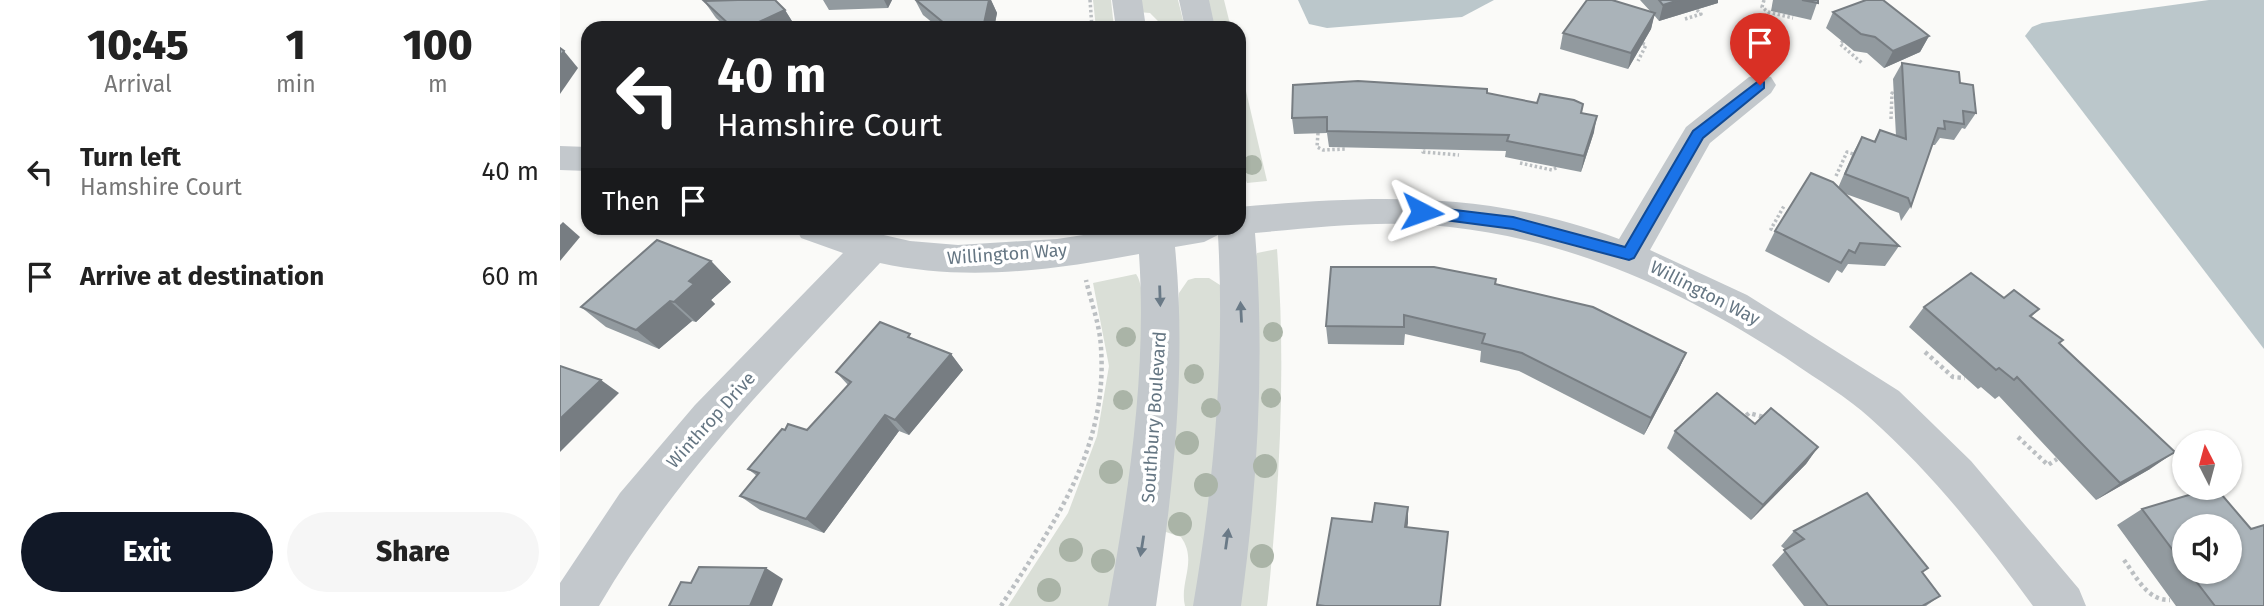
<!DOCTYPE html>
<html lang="en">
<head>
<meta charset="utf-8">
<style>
  :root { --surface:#fff; --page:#f6f6f6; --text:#222; --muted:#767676; --accent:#111827 }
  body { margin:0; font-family:"Fira Sans",sans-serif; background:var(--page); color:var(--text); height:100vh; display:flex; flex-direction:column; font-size:26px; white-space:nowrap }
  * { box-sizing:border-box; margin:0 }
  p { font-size:23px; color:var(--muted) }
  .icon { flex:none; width:38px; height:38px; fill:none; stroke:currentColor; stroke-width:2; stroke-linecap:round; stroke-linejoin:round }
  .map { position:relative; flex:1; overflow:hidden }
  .sheet { display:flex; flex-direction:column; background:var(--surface); width:560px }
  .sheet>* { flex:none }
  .guide { position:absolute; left:21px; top:21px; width:665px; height:214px; border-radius:21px; box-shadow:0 2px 5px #0004; background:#202124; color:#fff; overflow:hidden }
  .needle { width:46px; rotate:354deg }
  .tools { position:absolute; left:1612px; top:430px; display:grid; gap:14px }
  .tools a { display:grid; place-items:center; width:70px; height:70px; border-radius:50%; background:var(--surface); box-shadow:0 2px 5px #0004; font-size:35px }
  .pin { position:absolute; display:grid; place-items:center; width:60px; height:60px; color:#fff; margin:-72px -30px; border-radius:50% 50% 50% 0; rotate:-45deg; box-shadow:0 0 7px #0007 }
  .pin .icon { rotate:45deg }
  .me { position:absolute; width:77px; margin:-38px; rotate:94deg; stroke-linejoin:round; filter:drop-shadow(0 0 5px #0008) }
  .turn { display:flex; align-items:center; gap:24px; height:147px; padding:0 21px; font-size:32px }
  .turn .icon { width:91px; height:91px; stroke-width:2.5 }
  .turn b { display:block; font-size:49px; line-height:60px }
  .then { display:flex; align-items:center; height:66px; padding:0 21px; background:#0003; gap:14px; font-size:26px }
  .eta { display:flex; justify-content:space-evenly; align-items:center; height:119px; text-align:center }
  .eta b { font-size:42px; font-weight:800; line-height:49px }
  .button { display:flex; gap:14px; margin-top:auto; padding:14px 21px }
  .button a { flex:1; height:80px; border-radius:42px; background:var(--accent); color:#fff; font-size:28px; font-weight:800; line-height:80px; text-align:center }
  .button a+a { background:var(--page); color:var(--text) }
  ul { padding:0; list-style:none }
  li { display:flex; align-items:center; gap:21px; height:105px; padding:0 21px }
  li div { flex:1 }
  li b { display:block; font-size:26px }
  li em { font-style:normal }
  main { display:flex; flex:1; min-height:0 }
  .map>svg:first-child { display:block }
  .green { fill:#dadfd7 }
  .water { fill:#bbc7cb }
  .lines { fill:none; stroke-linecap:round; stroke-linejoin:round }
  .path-far1 { stroke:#bbbfc2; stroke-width:3.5; stroke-dasharray:2.5 2.5; stroke-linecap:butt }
  .path { stroke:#bbbfc2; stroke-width:4.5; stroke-dasharray:3.5 3.5; stroke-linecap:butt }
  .minor { fill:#c3c8cc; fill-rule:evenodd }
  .tree { fill:#aab4a7 }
  .wall { fill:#929a9f; fill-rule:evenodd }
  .shaded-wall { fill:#777d82 }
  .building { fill:#aab3b9; stroke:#777d82; stroke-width:2 }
  .oneway { fill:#6a7a87 }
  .route { fill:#1a73e8; stroke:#114b97; stroke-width:2 }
  .labels { text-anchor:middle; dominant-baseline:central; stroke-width:7; stroke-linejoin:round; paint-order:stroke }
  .street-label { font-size:18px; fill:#657683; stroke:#fff }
</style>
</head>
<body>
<main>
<section class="sheet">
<div class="eta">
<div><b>10:45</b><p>Arrival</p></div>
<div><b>1</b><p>min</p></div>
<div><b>100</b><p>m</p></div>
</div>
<ul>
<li><svg class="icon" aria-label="left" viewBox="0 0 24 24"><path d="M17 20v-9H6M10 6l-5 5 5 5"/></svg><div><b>Turn left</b><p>Hamshire Court</p></div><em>40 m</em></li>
<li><svg class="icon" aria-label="arrive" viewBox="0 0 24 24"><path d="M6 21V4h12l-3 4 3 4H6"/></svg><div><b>Arrive at destination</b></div><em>60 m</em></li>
</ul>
<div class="button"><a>Exit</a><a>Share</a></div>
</section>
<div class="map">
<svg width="1704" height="606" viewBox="0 0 1704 606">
  <rect width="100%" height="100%" fill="#fafaf8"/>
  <g class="green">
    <polygon points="533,0 551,0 554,28 536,28"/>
    <polygon points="576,0 618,0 625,28 605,28 590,13 578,12"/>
    <polygon points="645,0 664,0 671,28 651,28"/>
    <polygon points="679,61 707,181 687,183 681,168"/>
    <path d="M 717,249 C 726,366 720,481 708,598 L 707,606 L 676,606 L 694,263 L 697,253 Z"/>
    <path d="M 576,274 C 600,305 559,554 553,606 L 448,606 L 508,513 L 537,436 L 549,366 L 533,283 Z"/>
    <path d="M 635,278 L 649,278 L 660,285 L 664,360 L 638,606 L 625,606 C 619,582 638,561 621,537 L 603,531 L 619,293 L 628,280 Z"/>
  </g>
  <g class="water">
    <polygon points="738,0 934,0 902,17 767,28 749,24"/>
    <polygon points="1649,0 1704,0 1704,349 1465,36 1472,27 1482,23"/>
  </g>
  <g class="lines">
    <g class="path-far1">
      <polyline points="530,0 532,28"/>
      <polyline points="1204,0 1202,7 1208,12 1233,18"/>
      <polyline points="1125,19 1141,14 1135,8"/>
      <polyline points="1078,41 1086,45 1078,61"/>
      <polyline points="1283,41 1280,44 1302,63"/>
      <polyline points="1331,119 1332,93 1337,95"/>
      <polyline points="758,133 757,147 763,150 787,149"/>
      <polyline points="864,147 863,152 899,155"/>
      <polyline points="960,163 992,170 998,167"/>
      <polyline points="1276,176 1287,152 1293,154"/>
      <polyline points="1217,232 1211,229 1224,206"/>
    </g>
    <g class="path">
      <polyline points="1365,352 1393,377 1405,378"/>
      <polyline points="1181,420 1189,413 1207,418"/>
      <polyline points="1458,437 1488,465 1497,459"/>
      <path d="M 1564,560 C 1576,576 1587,601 1610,600"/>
      <path d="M 441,606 C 493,524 548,450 541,348 C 540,325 531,302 526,280"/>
    </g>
    <g class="minor">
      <polygon points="552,0 582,0 586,28 556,28"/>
      <polygon points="619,0 649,0 655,28 625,28"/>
      <path d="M 1200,74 L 1211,77 L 1216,85 L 1211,93 L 1150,143 L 1090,250 L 1187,295 L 1339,391 L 1411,461 L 1519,589 L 1526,606 L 1473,606 C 1424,539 1372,473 1310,418 C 1287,397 1258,380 1232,362 C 1128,293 1016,241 890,227 C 825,219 759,227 695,233 C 705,359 698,481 681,606 L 633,606 C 654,483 665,360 658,235 L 644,242 L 615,247 C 627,368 613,487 596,606 L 548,606 C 569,490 587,372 579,254 C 493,270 407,282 320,263 C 219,371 114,477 39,606 L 0,606 L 0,583 L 60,493 L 135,405 L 283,253 L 241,238 L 236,228 L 293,228 L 350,241 L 398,245 L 497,239 L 569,228 L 679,228 L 679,207 C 816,195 927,190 1059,239 L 1126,127 L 1189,77 Z"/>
      <polygon points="0,146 28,147 28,171 0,170"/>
    </g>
  </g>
  <g class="tree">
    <circle cx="692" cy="165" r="10"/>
    <circle cx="713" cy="332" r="10"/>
    <circle cx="566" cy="337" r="10"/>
    <circle cx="634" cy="374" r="10"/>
    <circle cx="711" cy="398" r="10"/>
    <circle cx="563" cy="400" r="10"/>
    <circle cx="651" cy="408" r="10"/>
    <circle cx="627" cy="443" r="12"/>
    <circle cx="705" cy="466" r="12"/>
    <circle cx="551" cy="472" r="12"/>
    <circle cx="646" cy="485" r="12"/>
    <circle cx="620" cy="524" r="12"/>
    <circle cx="511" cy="550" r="12"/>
    <circle cx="702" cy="556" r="12"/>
    <circle cx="543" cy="561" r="12"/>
    <circle cx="489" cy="590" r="12"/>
  </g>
  <g class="wall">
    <polygon points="263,0 332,0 328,8 269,10"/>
    <polygon points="355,0 431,0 437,13 434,28 379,28 363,15"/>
    <polygon points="1080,0 1158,0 1158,3 1099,21 1094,15 1091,29 1068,69 1000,49 1003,33 1091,12"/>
    <polygon points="1213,0 1258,0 1251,20 1211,11"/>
    <polygon points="144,1 225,10 235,26 231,28 167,28 156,18"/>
    <polygon points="1273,12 1369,36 1360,52 1324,68 1307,53 1294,51 1266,28"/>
    <polygon points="1342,63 1400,83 1416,113 1405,129 1402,128 1394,140 1380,138 1375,145 1372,145 1351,206 1341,221 1339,213 1283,193 1339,246 1325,266 1288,264 1282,273 1277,270 1269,283 1205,251 1215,231 1278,188 1293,153 1302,137 1314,141 1320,130 1336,136 1333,79"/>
    <polygon points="927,93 1021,113 1034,132 1021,172 945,157 946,151 769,147 767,133 734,134 732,118"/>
    <polygon points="151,261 171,282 151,300 155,304 136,322 132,321 99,349 46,327 21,307"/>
    <polygon points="936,279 936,284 1126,353 1118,371 1084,435 959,371 920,362 921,351 845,334 844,345 768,344 766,326"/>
    <polygon points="1444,298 1479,309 1471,317 1499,344 1590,469 1536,500 1439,396 1435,399 1421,387 1418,389 1349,327 1364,307"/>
    <polygon points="355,340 391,354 403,370 349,435 339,431 264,533 200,510 180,496 197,476 188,469 225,430 247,430 288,385 276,372"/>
    <polygon points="1195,424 1258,447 1246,464 1191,520 1107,448 1115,431"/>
    <path d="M 1652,488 L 1656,488 L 1691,529 L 1704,525 L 1704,606 L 1616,606 L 1557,525 L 1582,509 ZM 1624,527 L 1670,527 L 1670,572 L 1624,572 Z"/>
    <polygon points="1234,531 1368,568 1362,573 1380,596 1366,606 1244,606 1212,565 1226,550 1221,546"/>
  </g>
  <g class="shaded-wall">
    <polygon points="324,0 332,0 328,8"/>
    <polygon points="429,0 431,0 437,13 434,28 423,28"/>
    <polygon points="1119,0 1158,0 1158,3 1099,21 1103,5"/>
    <polygon points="225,10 235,26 231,28 186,28"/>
    <polygon points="1095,13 1091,29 1068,69 1071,53"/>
    <polygon points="1369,36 1360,52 1324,68 1333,51"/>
    <polygon points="4,51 18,68 0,94 0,56"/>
    <polygon points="1037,116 1034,132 1021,172 1024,156"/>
    <polygon points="3,222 20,237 0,261 0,225"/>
    <polygon points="151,261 171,282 151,300 155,304 136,322 114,302 129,281"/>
    <polygon points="110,301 132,321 99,349 76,330"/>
    <polygon points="1126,353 1118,371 1084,435 1091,418"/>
    <polygon points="391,354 403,370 349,435 335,420"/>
    <polygon points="41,380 59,393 0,452 0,419"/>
    <polygon points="325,415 339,431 264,533 246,519"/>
    <polygon points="1258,447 1246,464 1191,520 1203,505"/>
    <polygon points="1615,452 1590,469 1536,500 1560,483"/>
    <polygon points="848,507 848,523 845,543 845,527"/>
    <polygon points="206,568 223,579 212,606 190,606"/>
  </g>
  <g class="building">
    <polygon points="178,0 215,0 225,10 186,28 173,28 144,1"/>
    <polygon points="356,0 429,0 423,28 390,28"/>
    <polygon points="1027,0 1052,0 1095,13 1071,53 1003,33"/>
    <polygon points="1099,0 1119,0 1103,5"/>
    <polygon points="1242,0 1258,0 1258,3"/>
    <polygon points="1306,0 1323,0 1369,36 1333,51 1315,37 1301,34 1273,12"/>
    <polygon points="0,48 4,51 0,56"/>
    <polygon points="1342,63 1399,72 1400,83 1413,85 1416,113 1403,111 1404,124 1384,121 1385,129 1378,128 1351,206 1348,198 1285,174 1302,137 1315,142 1320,130 1346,139"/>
    <polygon points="798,81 927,89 927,93 977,103 980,94 1014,100 1023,104 1021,113 1037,116 1024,156 947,141 949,135 767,131 767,117 732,118 733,85"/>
    <polygon points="1251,173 1273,182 1339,246 1300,243 1295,253 1289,250 1281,263 1215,231"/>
    <polygon points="97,240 151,261 129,281 134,284 114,302 110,301 76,330 21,307"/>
    <polygon points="771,267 874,267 936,279 935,284 1033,307 1126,353 1091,418 962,353 922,343 925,334 844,315 844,327 766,326"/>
    <polygon points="1411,273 1444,298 1454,290 1479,309 1470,316 1503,340 1499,343 1615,452 1560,483 1457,377 1454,380 1439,368 1436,370 1364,307"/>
    <polygon points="320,322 350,334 348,337 391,354 335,420 325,415 246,519 180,496 199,473 188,469 222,429 225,430 228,424 247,430 291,382 276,372"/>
    <polygon points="0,366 41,380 0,419"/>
    <polygon points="1157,393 1195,424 1211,408 1258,447 1203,505 1115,431"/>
    <polygon points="1652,488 1656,488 1691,529 1704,525 1704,606 1655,606 1629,572 1670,572 1670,527 1624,527 1624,565 1582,509"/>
    <polygon points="1307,493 1368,568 1362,572 1380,596 1362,606 1268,606 1224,550 1244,539 1234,531"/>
    <polygon points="815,503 848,507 845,527 888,532 880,606 765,606 757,605 772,518 812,522"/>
    <polygon points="139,567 206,568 190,606 109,606 121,582 131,583"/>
  </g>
  <defs><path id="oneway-solid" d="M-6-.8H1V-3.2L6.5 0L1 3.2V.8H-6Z" transform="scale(1.75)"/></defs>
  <g class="oneway">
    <use href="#oneway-solid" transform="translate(600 296) rotate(88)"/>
    <use href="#oneway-solid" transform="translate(681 312) rotate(-93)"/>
    <use href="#oneway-solid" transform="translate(667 539) rotate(-82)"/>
    <use href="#oneway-solid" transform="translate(582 546) rotate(99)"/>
  </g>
  <polygon class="route" points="1200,80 1204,82 1204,88 1143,138 1074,258 1069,260 953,229 862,217 855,212 862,206 953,217 1065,247 1133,131"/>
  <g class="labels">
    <g class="street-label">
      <text transform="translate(447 254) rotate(-4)">Willington Way</text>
      <text transform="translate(1145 293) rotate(27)">Willington Way</text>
      <text transform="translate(594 417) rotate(-86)">Southbury Boulevard</text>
      <text transform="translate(151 420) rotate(-48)">Winthrop Drive</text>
    </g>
  </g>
</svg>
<div class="tools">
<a><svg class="needle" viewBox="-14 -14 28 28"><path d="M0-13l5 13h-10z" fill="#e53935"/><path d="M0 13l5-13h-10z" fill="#767676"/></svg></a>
<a><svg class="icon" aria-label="sound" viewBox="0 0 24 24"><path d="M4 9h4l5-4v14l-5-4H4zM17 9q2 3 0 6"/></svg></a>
</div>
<div class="pin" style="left:1200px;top:85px;background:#d93025"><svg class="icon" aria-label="arrive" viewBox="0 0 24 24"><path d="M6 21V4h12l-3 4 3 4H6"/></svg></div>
<svg class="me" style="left:862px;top:212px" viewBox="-20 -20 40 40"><path d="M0-17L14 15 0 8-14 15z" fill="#1a73e8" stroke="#fff" stroke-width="4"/></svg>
<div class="guide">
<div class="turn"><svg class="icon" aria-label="left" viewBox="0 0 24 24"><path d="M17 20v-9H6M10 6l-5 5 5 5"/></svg><div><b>40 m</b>Hamshire Court</div></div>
<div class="then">Then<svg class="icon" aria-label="arrive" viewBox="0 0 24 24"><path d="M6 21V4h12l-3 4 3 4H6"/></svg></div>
</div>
</div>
</main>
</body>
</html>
